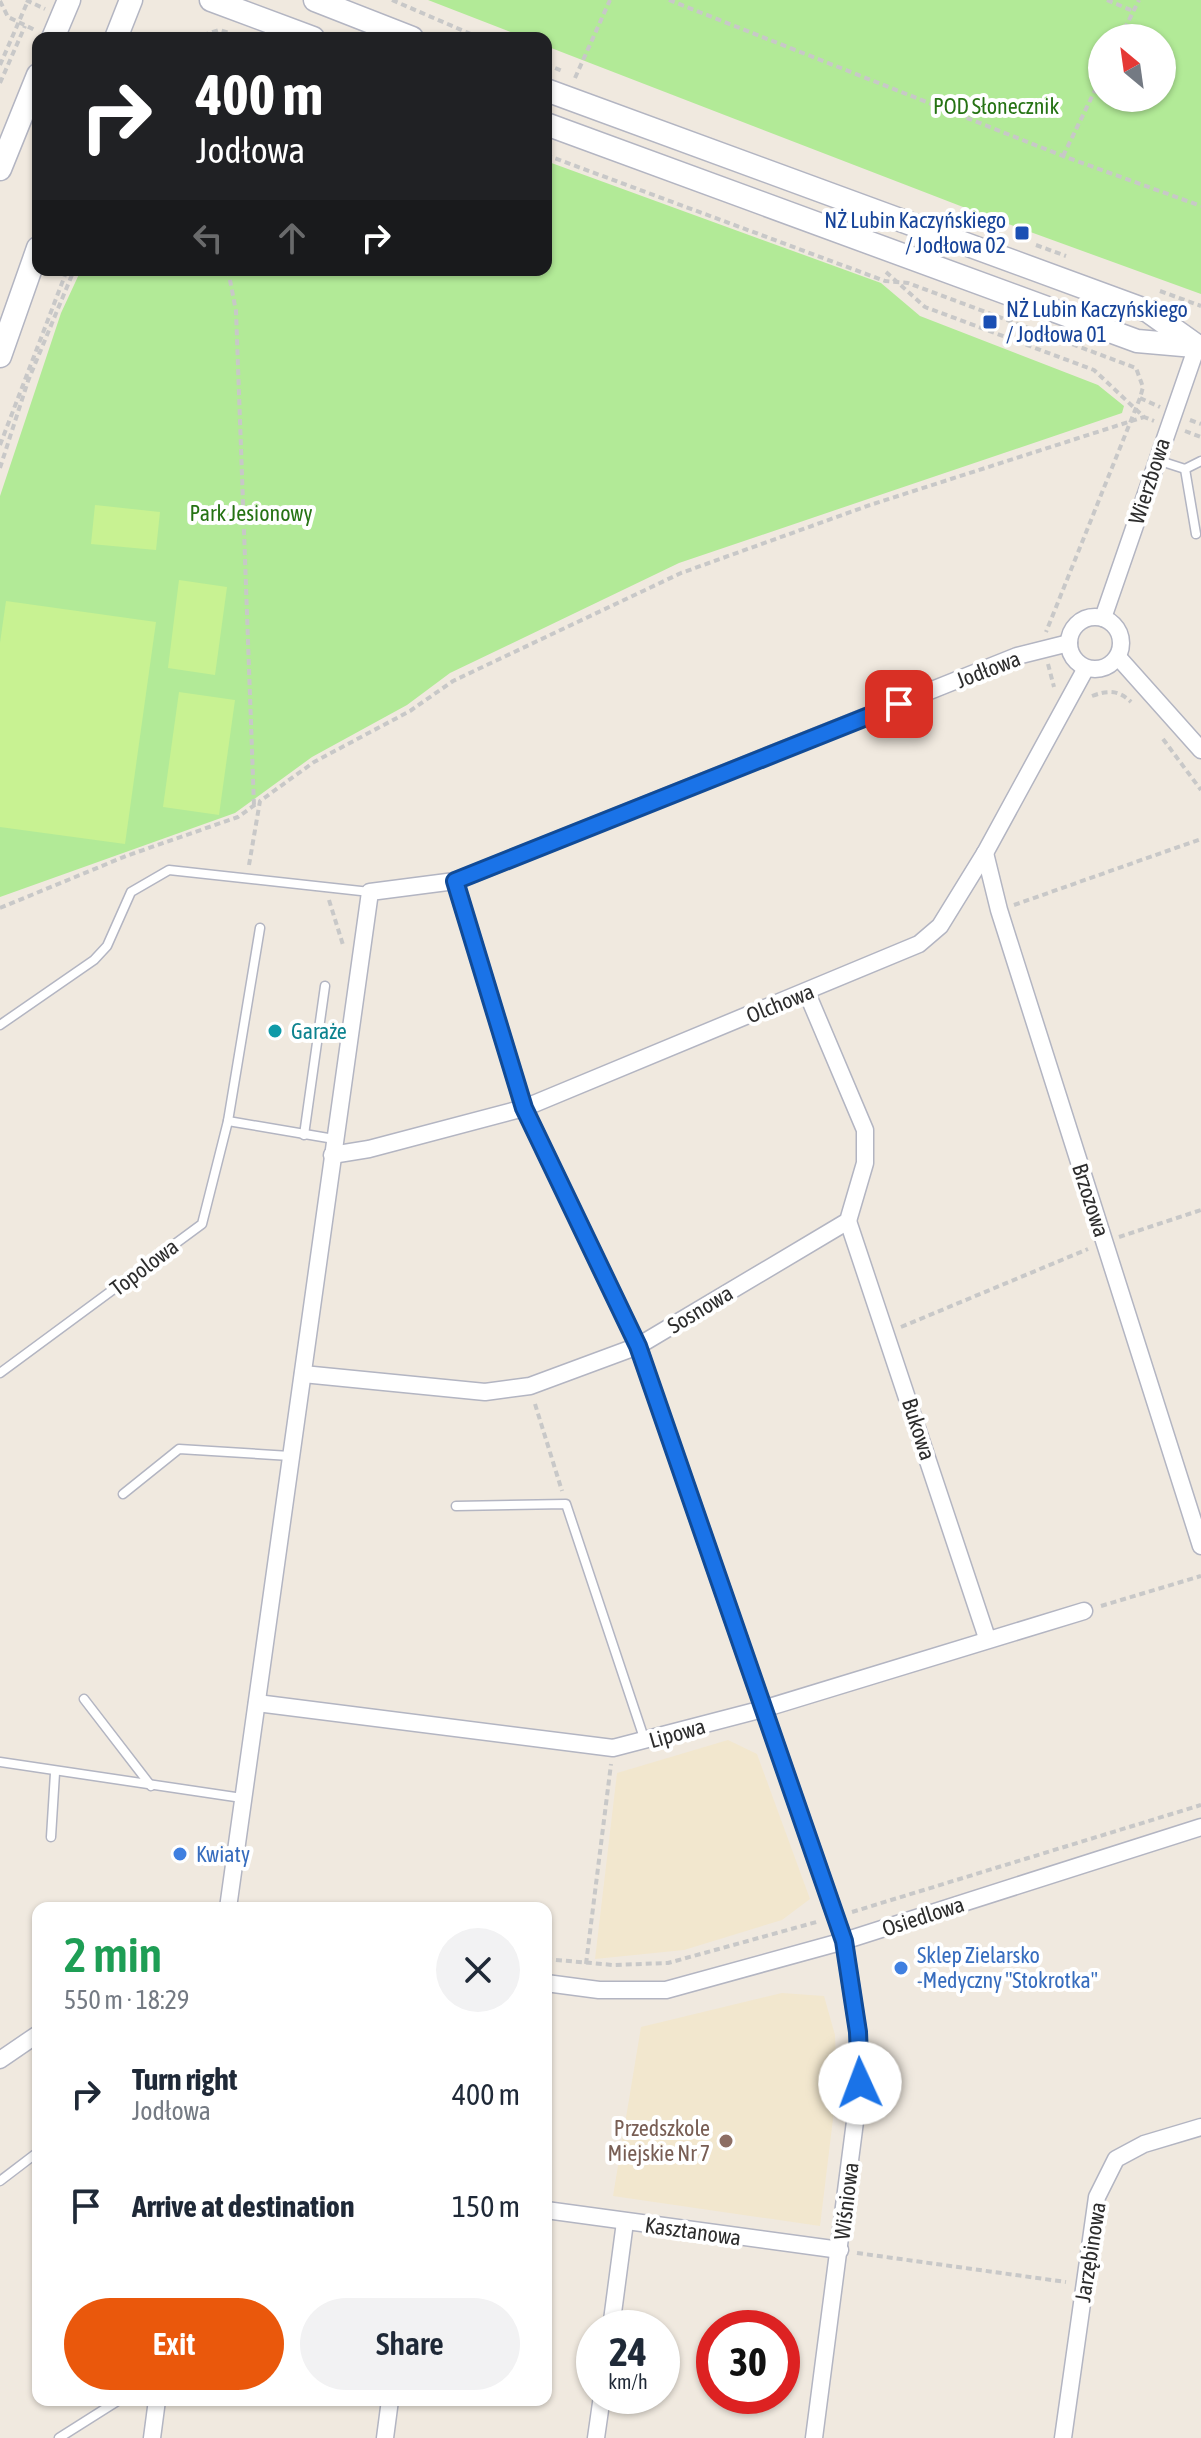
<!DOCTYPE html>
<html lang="en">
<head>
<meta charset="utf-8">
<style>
  :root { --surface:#fff; --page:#f2f2f3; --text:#1f2937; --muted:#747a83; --accent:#ea580c }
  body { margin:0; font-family:"Asap Condensed",sans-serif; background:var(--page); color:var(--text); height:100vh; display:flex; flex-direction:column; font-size:30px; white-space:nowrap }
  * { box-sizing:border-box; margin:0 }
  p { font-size:26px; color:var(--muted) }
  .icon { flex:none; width:44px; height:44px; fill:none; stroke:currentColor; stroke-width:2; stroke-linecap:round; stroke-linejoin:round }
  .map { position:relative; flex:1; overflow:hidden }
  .drawer { position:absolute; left:32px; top:1902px; width:520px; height:504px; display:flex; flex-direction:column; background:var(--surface); border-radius:16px; box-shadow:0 2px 6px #0004 }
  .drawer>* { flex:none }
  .top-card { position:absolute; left:32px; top:32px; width:520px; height:244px; border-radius:16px; box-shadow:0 2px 6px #0004; background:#202124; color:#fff; overflow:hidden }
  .needle { width:52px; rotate:331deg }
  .buttons { position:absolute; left:1088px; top:24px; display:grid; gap:16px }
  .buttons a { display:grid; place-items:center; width:88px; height:88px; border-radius:50%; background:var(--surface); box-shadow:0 2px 6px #0004; font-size:40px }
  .speed { position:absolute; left:576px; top:2310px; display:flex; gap:16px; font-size:40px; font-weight:700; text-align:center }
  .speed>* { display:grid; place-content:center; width:104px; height:104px; border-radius:50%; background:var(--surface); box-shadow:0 2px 6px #0004; line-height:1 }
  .speed small { font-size:20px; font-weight:400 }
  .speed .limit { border:12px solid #d22; background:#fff; color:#111 }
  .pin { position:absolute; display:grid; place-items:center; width:68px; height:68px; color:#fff; margin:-34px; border-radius:16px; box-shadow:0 4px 12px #0006 }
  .me { position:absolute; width:88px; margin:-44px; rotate:358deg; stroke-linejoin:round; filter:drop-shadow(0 0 6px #0008) }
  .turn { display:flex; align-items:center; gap:28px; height:168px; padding:0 32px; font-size:36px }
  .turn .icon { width:104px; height:104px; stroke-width:2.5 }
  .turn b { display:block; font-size:56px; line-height:68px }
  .lanes { display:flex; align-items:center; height:76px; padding:0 32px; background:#0003; justify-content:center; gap:40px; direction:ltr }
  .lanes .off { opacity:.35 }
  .round { display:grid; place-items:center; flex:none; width:84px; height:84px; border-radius:42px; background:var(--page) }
  .head { display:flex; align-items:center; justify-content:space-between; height:136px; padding:0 32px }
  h1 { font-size:48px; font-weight:600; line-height:60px; color:#1e9e55 }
  .primary-button { display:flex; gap:16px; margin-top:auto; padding:16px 32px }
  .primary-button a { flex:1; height:92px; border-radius:48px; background:var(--accent); color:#fff; font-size:32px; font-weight:600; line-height:92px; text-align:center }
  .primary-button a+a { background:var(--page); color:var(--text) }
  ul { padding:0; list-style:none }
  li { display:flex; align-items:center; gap:24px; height:112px; padding:0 32px }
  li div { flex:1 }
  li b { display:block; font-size:30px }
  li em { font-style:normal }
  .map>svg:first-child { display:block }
  .education { fill:#f2e7ce }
  .green { fill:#b2ea97; fill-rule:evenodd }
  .pitch { fill:#c8f292 }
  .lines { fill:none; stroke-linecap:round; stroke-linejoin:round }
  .lane-casing { stroke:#b3b5c2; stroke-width:11 }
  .street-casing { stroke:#b3b5c2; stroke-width:19 }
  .secondary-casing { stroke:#b3b5c2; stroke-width:25 }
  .path { stroke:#c8c8c8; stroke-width:4; stroke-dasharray:6 4; stroke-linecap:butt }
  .lane { stroke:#fff; stroke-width:8 }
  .street { stroke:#fff; stroke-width:16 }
  .secondary { stroke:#fff; stroke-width:22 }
  .route-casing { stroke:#114b97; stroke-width:20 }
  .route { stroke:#1a73e8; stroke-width:14 }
  .transit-dot { fill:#1a4fb4; stroke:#fff; stroke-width:3 }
  .culture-dot { fill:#0f9aa8; stroke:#fff; stroke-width:3 }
  .shop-dot { fill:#3f7fe0; stroke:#fff; stroke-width:3 }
  .education-dot { fill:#8d6e63; stroke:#fff; stroke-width:3 }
  .labels { text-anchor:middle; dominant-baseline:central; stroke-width:8; stroke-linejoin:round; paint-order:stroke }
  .park-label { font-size:22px; fill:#267314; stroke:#fff }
  .transit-label { font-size:22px; fill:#164399; stroke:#fff; text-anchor:end }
  .street-label { font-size:22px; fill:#2d2d2d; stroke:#fff }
  .culture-label { font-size:22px; fill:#0d838f; stroke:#fff; text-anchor:start }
  .shop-label { font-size:22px; fill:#366cbe; stroke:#fff; text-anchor:start }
  .education-label { font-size:22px; fill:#785e54; stroke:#fff; text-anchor:end }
</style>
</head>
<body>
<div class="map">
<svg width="1201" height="2438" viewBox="0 0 1201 2438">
  <rect width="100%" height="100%" fill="#f0e9df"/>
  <g class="education">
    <polygon points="728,1740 757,1754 810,1899 782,1920 684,1950 595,1959 617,1773"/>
    <polygon points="782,1993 824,1996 835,2035 837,2086 820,2226 613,2196 641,2027"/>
  </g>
  <g class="green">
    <path d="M 428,0 L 1201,0 L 1201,294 L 989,217 L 546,46 L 546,38 L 526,38 ZM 1102,38 L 1162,38 L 1162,98 L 1102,98 Z"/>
    <polygon points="546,161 881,283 920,316 1098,385 1124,406 1122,413 679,563 450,673 407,705 312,757 235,813 0,897 0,496 61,313 81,270 546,270"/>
  </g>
  <g class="pitch">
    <polygon points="95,505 160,512 156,550 91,544"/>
    <polygon points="179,580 227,587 215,675 168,668"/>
    <polygon points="6,601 156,622 125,844 0,827 0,643"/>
    <polygon points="179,692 235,700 219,815 163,807"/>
  </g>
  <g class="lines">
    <defs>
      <g id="lane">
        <polyline points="1157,460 1185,469 1201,461"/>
        <polyline points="1185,469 1196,534"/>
        <polyline points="0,1025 94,960 107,946 131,892 169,870 370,892"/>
        <polyline points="228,1121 334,1139"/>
        <polyline points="304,1135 325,986"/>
        <polyline points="0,1373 202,1224 228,1121 260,928"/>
        <polyline points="123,1494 179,1449 290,1456"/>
        <polyline points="456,1506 566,1504 645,1741"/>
        <polyline points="84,1699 151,1786"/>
        <polyline points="0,1762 242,1798"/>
        <polyline points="51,1837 55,1773"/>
        <polyline points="0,2181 38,2152"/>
        <polyline points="59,2438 119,2400"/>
      </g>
      <g id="street">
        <circle cx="1095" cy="643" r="26"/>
        <polyline points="1103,618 1197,346"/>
        <polyline points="1118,657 1201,750"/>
        <polyline points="985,853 999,910 1201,1546"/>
        <polyline points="455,881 524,1108 638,1346 844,1941 858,2032 860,2083 814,2438"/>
        <polyline points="332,1155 369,1149 524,1108 919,944 940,926 985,853 1086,668"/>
        <polyline points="848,1221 987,1638"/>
        <polyline points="303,1374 485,1392 530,1386 638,1346 848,1221 865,1163 865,1130 807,993"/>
        <polyline points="257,1703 613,1748 763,1709 1084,1611"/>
        <polyline points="228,1908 370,892 455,881 1017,656 1069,643"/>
        <polyline points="546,1983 599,1990 666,1990 844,1941 1201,1827"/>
        <polyline points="0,2060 38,2034"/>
        <polyline points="546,2210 840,2250"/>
        <polyline points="611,2328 625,2222"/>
        <polyline points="152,2438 157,2400"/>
        <polyline points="385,2438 390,2400"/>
        <polyline points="596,2438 602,2396"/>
        <polyline points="1063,2438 1097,2197 1116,2159 1144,2144 1201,2127"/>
      </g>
      <g id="secondary">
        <polyline points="211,0 313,38"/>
        <polyline points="315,0 412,38"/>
        <polyline points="53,38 69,0"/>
        <polyline points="116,38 131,0"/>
        <polyline points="546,90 1148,311 1197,346"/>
        <polyline points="546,124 1137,341 1194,346"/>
        <polyline points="0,169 38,75"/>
        <polyline points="0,356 38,248"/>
      </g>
    </defs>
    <use href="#lane" class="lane-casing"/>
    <use href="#street" class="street-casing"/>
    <use href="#secondary" class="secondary-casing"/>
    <g class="path">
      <polyline points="26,0 45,9"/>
      <polyline points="392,0 480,38"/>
      <polyline points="669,0 1063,156 1201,206"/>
      <polyline points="1107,0 1133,11"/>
      <polyline points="0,1 8,17 35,30"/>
      <polyline points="193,38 219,30 230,33 233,38"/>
      <polyline points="1120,38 1139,0"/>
      <polyline points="546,64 562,71"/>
      <polyline points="0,65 27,3"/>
      <polyline points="575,78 610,0"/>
      <polyline points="0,83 25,26"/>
      <polyline points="546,155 885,281 908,283 1136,368 1143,387 1140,398 1046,632"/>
      <polyline points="1063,156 1102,76"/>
      <polyline points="1036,245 1066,256"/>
      <polyline points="228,270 236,311 254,806"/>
      <polyline points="886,272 925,307 1094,370 1144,417 1154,421"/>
      <polyline points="1160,291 1201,306"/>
      <polyline points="1140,398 1160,407"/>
      <polyline points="1190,420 1201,424"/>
      <polyline points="1185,431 1201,437"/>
      <polyline points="0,445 67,270"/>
      <polyline points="0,468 28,381 74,270"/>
      <polyline points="1048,664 1054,687"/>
      <path d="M 1092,696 C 1108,690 1119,690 1131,702"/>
      <polyline points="1163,739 1201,790"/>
      <polyline points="249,865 260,801 314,762 410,711 453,681 681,573 870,505 1144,417"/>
      <polyline points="329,900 343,945"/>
      <polyline points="1014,905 1201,839"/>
      <polyline points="0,908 126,856 238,817 256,804"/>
      <polyline points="1119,1237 1201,1210"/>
      <polyline points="901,1327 1088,1249"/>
      <polyline points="535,1404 562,1491"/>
      <polyline points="1101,1606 1201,1576"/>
      <polyline points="852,1912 1201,1805"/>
      <polyline points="546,1959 613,1965 668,1963 820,1921"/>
      <polyline points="586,1964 611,1764"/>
      <polyline points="857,2253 1066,2282"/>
    </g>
    <use href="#lane" class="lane"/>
    <use href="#street" class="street"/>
    <use href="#secondary" class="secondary"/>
  </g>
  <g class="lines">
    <defs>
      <polyline id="route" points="860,2083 858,2032 844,1941 638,1346 524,1108 455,881 899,704"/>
    </defs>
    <use href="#route" class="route-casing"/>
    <use href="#route" class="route"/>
  </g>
  <g class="transit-dot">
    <rect x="1014" y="225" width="16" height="16" rx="4"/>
    <rect x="982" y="314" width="16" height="16" rx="4"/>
  </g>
  <circle class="culture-dot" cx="275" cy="1031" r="8"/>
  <g class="shop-dot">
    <circle cx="180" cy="1854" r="8"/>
    <circle cx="901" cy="1968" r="8"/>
  </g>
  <circle class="education-dot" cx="726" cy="2141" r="8"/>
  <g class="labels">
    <g class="park-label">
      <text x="996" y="106">POD Słonecznik</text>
      <text x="251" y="513">Park Jesionowy</text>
    </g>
    <g class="transit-label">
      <text x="1006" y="220">NŻ Lubin Kaczyńskiego<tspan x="1006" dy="25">/ Jodłowa 02</tspan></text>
      <text x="1006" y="309" text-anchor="start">NŻ Lubin Kaczyńskiego<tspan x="1006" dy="25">/ Jodłowa 01</tspan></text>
    </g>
    <g class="street-label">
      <text transform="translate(1149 481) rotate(-72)">Wierzbowa</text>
      <text transform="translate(988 669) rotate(-21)">Jodłowa</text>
      <text transform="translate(780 1003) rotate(-22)">Olchowa</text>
      <text transform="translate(1091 1200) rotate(72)">Brzozowa</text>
      <text transform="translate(144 1267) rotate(-37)">Topolowa</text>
      <text transform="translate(700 1309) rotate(-31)">Sosnowa</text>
      <text transform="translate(919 1429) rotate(72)">Bukowa</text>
      <text transform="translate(677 1733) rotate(-16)">Lipowa</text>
      <text transform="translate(923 1916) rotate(-18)">Osiedlowa</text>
      <text transform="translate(846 2201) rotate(-83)">Wiśniowa</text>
      <text transform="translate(693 2231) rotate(8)">Kasztanowa</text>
      <text transform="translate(1090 2252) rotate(-81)">Jarzębinowa</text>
    </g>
    <g class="culture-label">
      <text x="291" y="1031">Garaże</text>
    </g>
    <g class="shop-label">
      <text x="196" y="1854">Kwiaty</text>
      <text x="917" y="1955">Sklep Zielarsko<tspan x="917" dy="25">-Medyczny "Stokrotka"</tspan></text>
    </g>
    <g class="education-label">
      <text x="710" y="2128">Przedszkole<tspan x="710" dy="25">Miejskie Nr 7</tspan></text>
    </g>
  </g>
</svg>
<div class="buttons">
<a><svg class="needle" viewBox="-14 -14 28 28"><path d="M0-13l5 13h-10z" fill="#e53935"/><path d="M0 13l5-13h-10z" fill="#747a83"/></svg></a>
</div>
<div class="speed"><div>24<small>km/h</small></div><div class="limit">30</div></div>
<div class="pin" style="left:899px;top:704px;background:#d93025"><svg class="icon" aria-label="arrive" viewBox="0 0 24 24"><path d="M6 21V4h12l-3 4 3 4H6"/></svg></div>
<svg class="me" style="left:860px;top:2083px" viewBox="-20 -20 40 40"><circle r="19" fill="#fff"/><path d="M0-13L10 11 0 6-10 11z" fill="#1a73e8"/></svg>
<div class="top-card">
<div class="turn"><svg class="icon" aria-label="right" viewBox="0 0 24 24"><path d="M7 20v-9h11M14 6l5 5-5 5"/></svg><div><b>400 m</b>Jodłowa</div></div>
<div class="lanes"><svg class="icon off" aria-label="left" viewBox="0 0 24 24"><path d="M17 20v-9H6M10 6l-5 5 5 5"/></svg><svg class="icon off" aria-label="ahead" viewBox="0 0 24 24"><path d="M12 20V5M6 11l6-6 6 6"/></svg><svg class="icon" aria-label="right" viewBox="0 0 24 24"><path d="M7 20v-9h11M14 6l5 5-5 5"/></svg></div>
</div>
<section class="drawer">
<div class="head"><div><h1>2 min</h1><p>550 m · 18:29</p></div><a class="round"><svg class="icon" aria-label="close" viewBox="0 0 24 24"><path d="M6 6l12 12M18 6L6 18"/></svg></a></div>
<ul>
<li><svg class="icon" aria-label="right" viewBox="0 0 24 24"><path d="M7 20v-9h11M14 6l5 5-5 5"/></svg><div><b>Turn right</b><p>Jodłowa</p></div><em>400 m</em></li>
<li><svg class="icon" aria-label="arrive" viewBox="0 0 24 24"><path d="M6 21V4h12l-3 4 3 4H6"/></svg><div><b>Arrive at destination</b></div><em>150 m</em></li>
</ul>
<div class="primary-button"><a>Exit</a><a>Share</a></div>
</section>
</div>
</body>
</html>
